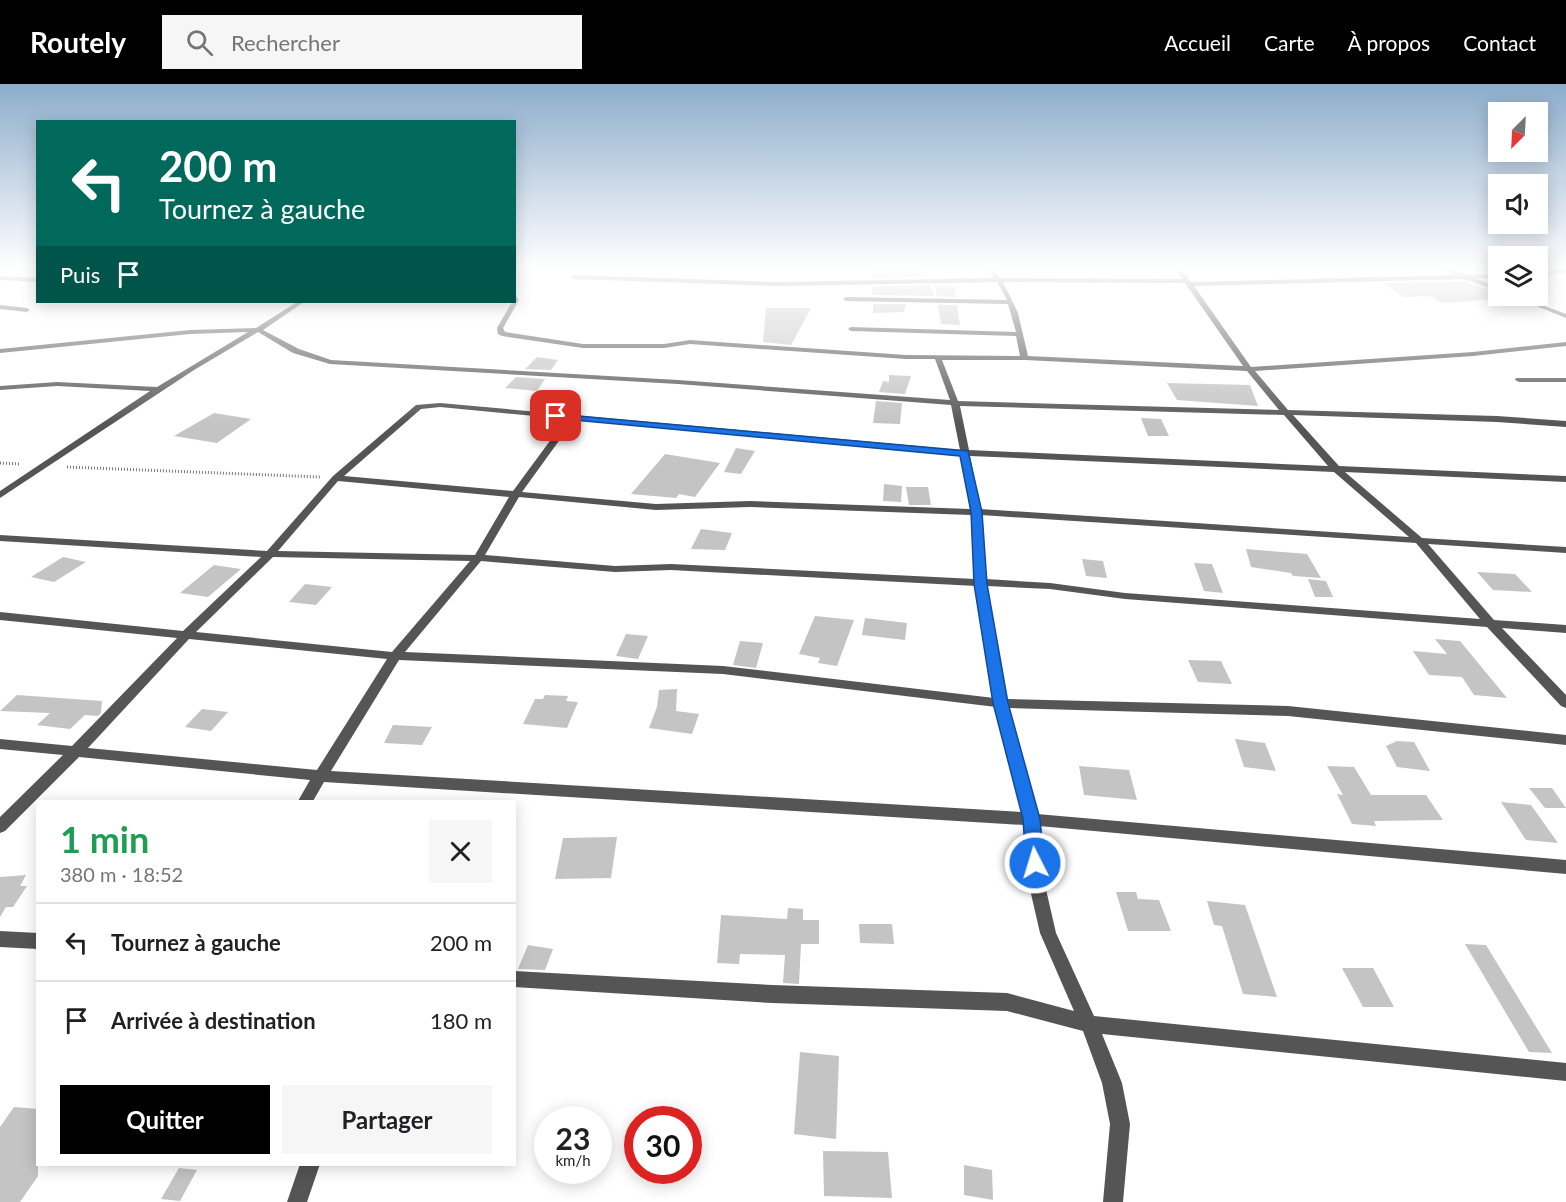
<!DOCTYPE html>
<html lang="fr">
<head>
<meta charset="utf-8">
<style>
  :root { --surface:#fff; --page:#f6f6f6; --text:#202124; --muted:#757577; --line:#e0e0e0; --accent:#000 }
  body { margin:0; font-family:Lato,sans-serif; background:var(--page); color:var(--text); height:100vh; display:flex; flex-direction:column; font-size:22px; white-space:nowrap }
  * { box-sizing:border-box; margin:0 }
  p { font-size:20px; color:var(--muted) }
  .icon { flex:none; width:33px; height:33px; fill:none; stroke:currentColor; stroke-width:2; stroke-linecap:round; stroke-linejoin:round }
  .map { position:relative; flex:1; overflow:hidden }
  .panel { position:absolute; left:36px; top:716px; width:480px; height:366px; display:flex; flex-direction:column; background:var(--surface); border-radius:0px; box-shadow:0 3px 15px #0003 }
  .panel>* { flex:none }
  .banner { position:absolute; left:36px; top:36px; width:480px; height:183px; border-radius:0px; box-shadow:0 3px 15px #0003; background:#00695c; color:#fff; overflow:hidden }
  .needle { width:39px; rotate:204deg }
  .tools { position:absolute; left:1488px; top:18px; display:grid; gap:12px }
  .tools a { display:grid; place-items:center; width:60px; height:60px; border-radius:0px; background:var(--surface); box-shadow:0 3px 15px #0003; font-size:30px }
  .speed { position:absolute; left:534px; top:1022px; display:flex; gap:12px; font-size:30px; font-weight:700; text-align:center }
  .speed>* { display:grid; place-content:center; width:78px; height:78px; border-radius:50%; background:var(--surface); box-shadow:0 3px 15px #0003; line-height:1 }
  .speed small { font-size:15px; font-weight:400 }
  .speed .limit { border:9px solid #d22; background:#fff; color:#111 }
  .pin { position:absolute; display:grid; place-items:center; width:51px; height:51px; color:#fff; margin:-26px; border-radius:12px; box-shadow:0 3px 9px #0006 }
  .me { position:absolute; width:66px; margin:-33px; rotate:355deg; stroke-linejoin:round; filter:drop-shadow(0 0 4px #0008) }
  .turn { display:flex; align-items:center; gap:21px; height:126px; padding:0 24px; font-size:27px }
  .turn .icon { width:78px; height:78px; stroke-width:2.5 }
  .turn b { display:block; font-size:42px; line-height:51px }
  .then { display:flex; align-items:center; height:57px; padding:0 24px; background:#0003; gap:12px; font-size:22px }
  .round { display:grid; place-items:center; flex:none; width:63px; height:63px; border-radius:0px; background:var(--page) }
  .overview { display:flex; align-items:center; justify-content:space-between; height:102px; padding:0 24px }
  h1 { font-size:36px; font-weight:700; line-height:45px; color:#1e9e55 }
  .primary-button { display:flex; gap:12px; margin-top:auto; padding:12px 24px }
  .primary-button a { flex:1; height:69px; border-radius:0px; background:var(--accent); color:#fff; font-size:24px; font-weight:700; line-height:69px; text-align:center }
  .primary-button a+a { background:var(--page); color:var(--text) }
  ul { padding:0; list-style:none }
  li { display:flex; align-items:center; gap:18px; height:78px; padding:0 24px; border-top:2px solid var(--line) }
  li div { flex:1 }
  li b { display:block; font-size:22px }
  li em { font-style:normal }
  header { display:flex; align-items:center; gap:36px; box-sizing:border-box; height:84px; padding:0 30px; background:var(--accent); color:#fff }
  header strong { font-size:28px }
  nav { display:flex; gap:33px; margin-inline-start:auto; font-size:21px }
  .search { width:420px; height:54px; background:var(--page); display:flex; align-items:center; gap:15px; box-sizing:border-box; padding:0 21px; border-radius:0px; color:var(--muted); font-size:22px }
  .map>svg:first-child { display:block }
  .building { fill:#c4c4c4 }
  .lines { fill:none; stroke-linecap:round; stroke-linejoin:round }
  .path { stroke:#777; stroke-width:3; stroke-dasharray:1 2; stroke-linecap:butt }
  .minor { fill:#555; fill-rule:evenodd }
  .route { fill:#1a73e8; stroke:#114b97; stroke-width:1.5 }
</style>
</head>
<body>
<header>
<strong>Routely</strong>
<div class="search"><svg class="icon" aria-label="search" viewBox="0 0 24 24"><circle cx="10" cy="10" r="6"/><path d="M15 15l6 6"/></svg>Rechercher</div>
<nav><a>Accueil</a><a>Carte</a><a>À propos</a><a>Contact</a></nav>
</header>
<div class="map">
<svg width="1566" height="1118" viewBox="0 0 1566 1118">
  <rect width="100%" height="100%" fill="#fff"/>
  <g class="building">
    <polygon points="871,184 920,184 925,193 872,194"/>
    <polygon points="1464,197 1498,209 1498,215 1443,219 1430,212 1403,213 1383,199"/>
    <polygon points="929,201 935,212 872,211 872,203"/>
    <polygon points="935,202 954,203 956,213 937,212"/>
    <polygon points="873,220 906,220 904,228 873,229"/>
    <polygon points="938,221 957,221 960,241 941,240"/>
    <polygon points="766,224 811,224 791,261 763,258"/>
    <polygon points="537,273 558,276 551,286 525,285"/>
    <polygon points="889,291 911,292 905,310 879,308 883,297 889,298"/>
    <polygon points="516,293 545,295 537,307 505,304"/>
    <polygon points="1167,299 1250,301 1258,322 1177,316"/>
    <polygon points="876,317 902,319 900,340 873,339"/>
    <polygon points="214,329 251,335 217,359 174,352"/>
    <polygon points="1141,334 1161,335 1169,352 1148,352"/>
    <polygon points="736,364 755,367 741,390 724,388"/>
    <polygon points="665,370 720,379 695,413 679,410 676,414 631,410"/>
    <polygon points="884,400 902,402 901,418 883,417"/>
    <polygon points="906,403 928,403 931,421 909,421"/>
    <polygon points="701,445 732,449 725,466 691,465"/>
    <polygon points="1246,465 1307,470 1321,494 1293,492 1291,489 1251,483"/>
    <polygon points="63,473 86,478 54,498 31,493"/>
    <polygon points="1082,475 1103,477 1107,494 1086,492"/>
    <polygon points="1194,479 1212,480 1223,509 1204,507"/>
    <polygon points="214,481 241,485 208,513 180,509"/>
    <polygon points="1477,488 1515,490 1532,508 1493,506"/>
    <polygon points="1308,495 1326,497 1333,513 1315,513"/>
    <polygon points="305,500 332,503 316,521 289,518"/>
    <polygon points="815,532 854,536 837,582 818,579 820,574 799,570"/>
    <polygon points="865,534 907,539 905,556 862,551"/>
    <polygon points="626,550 648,552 638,575 616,572"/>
    <polygon points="1435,555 1460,557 1507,614 1474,611 1462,593 1429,591 1413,567 1447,570"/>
    <polygon points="740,557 763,559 756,584 733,581"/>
    <polygon points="1188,576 1221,577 1232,600 1198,598"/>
    <polygon points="677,605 676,627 699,630 692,650 649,644 657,623 659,606"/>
    <polygon points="17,611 102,617 101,629 98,632 85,631 70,645 37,641 50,629 0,627"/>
    <polygon points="545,611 568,612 566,617 578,618 567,644 523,640 535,615 543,615"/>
    <polygon points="202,625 228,628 211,647 185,643"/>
    <polygon points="393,641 432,643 422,661 384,659"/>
    <polygon points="1235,655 1265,659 1276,687 1244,683"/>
    <polygon points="1397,657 1414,658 1430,687 1397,683 1386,662"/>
    <polygon points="1079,682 1129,686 1137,716 1084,711"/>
    <polygon points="1327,682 1354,683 1371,711 1426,711 1443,736 1374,737 1376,742 1352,740 1337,710 1343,711"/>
    <polygon points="1529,704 1552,704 1566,724 1545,724"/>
    <polygon points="1501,718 1531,721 1558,759 1526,756"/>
    <polygon points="617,753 611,794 555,795 563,754"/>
    <polygon points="26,791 20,802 27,802 13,823 6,823 0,833 0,793"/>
    <polygon points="1116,808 1136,808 1138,815 1159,816 1171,847 1128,847"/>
    <polygon points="1207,817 1245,821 1277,913 1243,910 1222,842 1214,841"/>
    <polygon points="788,824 803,825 803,836 819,836 819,860 801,860 799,900 783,899 785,871 740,870 739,880 717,879 721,831 787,835"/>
    <polygon points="859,840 892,840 894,860 860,859"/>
    <polygon points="1465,860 1486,861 1552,969 1529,968"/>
    <polygon points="528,861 553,865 545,886 518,885"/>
    <polygon points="1342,884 1373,884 1394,923 1363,923"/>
    <polygon points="800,968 839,972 836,1055 794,1050"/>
    <polygon points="14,1023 38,1025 38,1092 20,1118 0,1118 0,1043"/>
    <polygon points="823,1067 888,1068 892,1114 824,1112"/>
    <polygon points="964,1081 992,1086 993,1116 964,1111"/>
    <polygon points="179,1084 197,1086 180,1117 161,1115"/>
  </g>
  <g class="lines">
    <g class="path">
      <polyline points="0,379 20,380"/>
      <polyline points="67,383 320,393"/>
    </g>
    <g class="minor">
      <path d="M 985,184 L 992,184 L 1000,194 L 1183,195 L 1175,184 L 1181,184 L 1191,198 L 1455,191 L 1438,184 L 1448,184 L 1466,191 L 1498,190 L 1498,194 L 1475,194 L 1498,203 L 1498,207 L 1464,195 L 1194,202 L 1251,283 L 1473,268 L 1566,258 L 1566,262 L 1473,272 L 1255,287 L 1288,326 L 1497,332 L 1566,337 L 1566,343 L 1497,338 L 1293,331 L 1339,382 L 1566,392 L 1566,398 L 1345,388 L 1422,454 L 1566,463 L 1566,469 L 1428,460 L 1494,536 L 1566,541 L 1566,549 L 1502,544 L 1566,611 L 1566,624 L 1561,622 L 1487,543 L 1125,515 L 1050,505 L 987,502 L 1007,615 L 1288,622 L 1566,651 L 1566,661 L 1288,632 L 1009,624 L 1037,730 L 1566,776 L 1566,790 L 1039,742 L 1045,801 L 1056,849 L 1094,932 L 1566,979 L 1566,997 L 1102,950 L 1122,999 L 1130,1040 L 1123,1118 L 1103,1118 L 1110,1040 L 1102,999 L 1083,947 L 1007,927 L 772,919 L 514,903 L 514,887 L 772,901 L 1007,909 L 1074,927 L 1040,849 L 1029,801 L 1024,741 L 324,698 L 313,717 L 298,717 L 310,696 L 79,673 L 5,747 L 0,749 L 0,733 L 63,671 L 0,665 L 0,655 L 72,662 L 177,554 L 0,536 L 0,528 L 183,547 L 261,473 L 0,457 L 0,451 L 267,467 L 333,392 L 416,321 L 440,319 L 960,366 L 951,321 L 678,300 L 330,280 L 293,269 L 258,248 L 194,286 L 0,414 L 0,407 L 150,307 L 57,302 L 0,306 L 0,302 L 57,298 L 157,303 L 248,248 L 190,250 L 0,269 L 0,265 L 190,246 L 256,244 L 297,218 L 304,218 L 263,246 L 299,265 L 331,276 L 678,296 L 950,316 L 935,275 L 906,275 L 690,260 L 664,264 L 583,264 L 502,252 L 498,250 L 497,244 L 512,218 L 514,218 L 514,209 L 519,216 L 503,244 L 505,248 L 583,260 L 664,260 L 690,256 L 906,271 L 1020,272 L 1016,252 L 851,247 L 848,245 L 851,243 L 1016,248 L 1008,220 L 846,217 L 843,215 L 846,213 L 1007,216 L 997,198 L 777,202 L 574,195 L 571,193 L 574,191 L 777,198 L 994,194 ZM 1003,198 L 1185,199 L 1243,282 L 1028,272 L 1018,229 ZM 942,276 L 1025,276 L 1247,287 L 1279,326 L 958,317 ZM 960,322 L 1284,331 L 1328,382 L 969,366 ZM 440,323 L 566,335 L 513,407 L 344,392 L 421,325 ZM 574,336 L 961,371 L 970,425 L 750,417 L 656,420 L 522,408 ZM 970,372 L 1334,388 L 1409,453 L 980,425 ZM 338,397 L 509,413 L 475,471 L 278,467 ZM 519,413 L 656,426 L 750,423 L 971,431 L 975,495 L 671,480 L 615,482 L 485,471 ZM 981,431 L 1416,459 L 1480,535 L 1125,509 L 1050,499 L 986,495 ZM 273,473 L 470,477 L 392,568 L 196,548 ZM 481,477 L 615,488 L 671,486 L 976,502 L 994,614 L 723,582 L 405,568 ZM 189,555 L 387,575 L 317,686 L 88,664 ZM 399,576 L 723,590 L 996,623 L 1022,728 L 331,687 Z"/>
      <polygon points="1566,185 1566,189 1538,191 1538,187"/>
      <polygon points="0,192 38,194 38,198 0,196"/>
      <polygon points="1512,212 1519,212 1566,230 1566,234"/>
      <polygon points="0,221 27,224 30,226 27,228 0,225"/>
      <polygon points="1516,294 1566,294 1566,298 1519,298 1515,296"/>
      <polygon points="0,847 38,849 38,865 0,863"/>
      <polygon points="300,1080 320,1080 307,1118 287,1118"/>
    </g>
  </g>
  <linearGradient id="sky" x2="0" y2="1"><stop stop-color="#8cadcc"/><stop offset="0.54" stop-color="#fff"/><stop offset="1" stop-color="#fff" stop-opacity="0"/></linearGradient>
  <rect width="1566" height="341" fill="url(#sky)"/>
  <polygon class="route" points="556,330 968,367 982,428 987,500 1008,619 1040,735 1044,779 1041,784 1035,786 1029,784 1026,779 1023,735 993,619 974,500 971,428 960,372 553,334 553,330"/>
</svg>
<div class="tools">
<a><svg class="needle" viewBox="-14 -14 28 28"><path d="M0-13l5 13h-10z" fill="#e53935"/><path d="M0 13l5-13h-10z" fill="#757577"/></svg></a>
<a><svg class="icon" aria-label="sound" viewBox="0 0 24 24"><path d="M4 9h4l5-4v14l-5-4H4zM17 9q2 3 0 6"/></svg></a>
<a><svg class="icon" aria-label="layers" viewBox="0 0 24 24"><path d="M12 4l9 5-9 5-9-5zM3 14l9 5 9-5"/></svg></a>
</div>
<div class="speed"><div>23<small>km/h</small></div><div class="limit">30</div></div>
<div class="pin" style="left:556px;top:332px;background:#d93025"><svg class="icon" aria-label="arrive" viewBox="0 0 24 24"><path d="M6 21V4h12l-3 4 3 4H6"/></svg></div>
<svg class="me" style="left:1035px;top:779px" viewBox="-20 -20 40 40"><circle r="17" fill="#1a73e8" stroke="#fff" stroke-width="3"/><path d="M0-11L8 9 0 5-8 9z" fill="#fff"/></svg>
<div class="banner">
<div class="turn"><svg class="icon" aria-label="left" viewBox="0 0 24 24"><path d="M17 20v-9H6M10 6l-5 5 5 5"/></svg><div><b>200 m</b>Tournez à gauche</div></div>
<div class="then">Puis<svg class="icon" aria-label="arrive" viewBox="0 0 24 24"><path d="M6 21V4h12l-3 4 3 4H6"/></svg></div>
</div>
<section class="panel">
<div class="overview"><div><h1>1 min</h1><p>380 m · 18:52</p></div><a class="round"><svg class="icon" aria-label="close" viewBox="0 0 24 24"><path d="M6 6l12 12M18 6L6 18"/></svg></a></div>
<ul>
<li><svg class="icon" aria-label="left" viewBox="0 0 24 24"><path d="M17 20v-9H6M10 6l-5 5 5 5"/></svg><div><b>Tournez à gauche</b></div><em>200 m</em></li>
<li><svg class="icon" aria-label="arrive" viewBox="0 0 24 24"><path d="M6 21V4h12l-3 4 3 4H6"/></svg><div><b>Arrivée à destination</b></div><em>180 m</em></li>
</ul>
<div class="primary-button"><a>Quitter</a><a>Partager</a></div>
</section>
</div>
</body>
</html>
